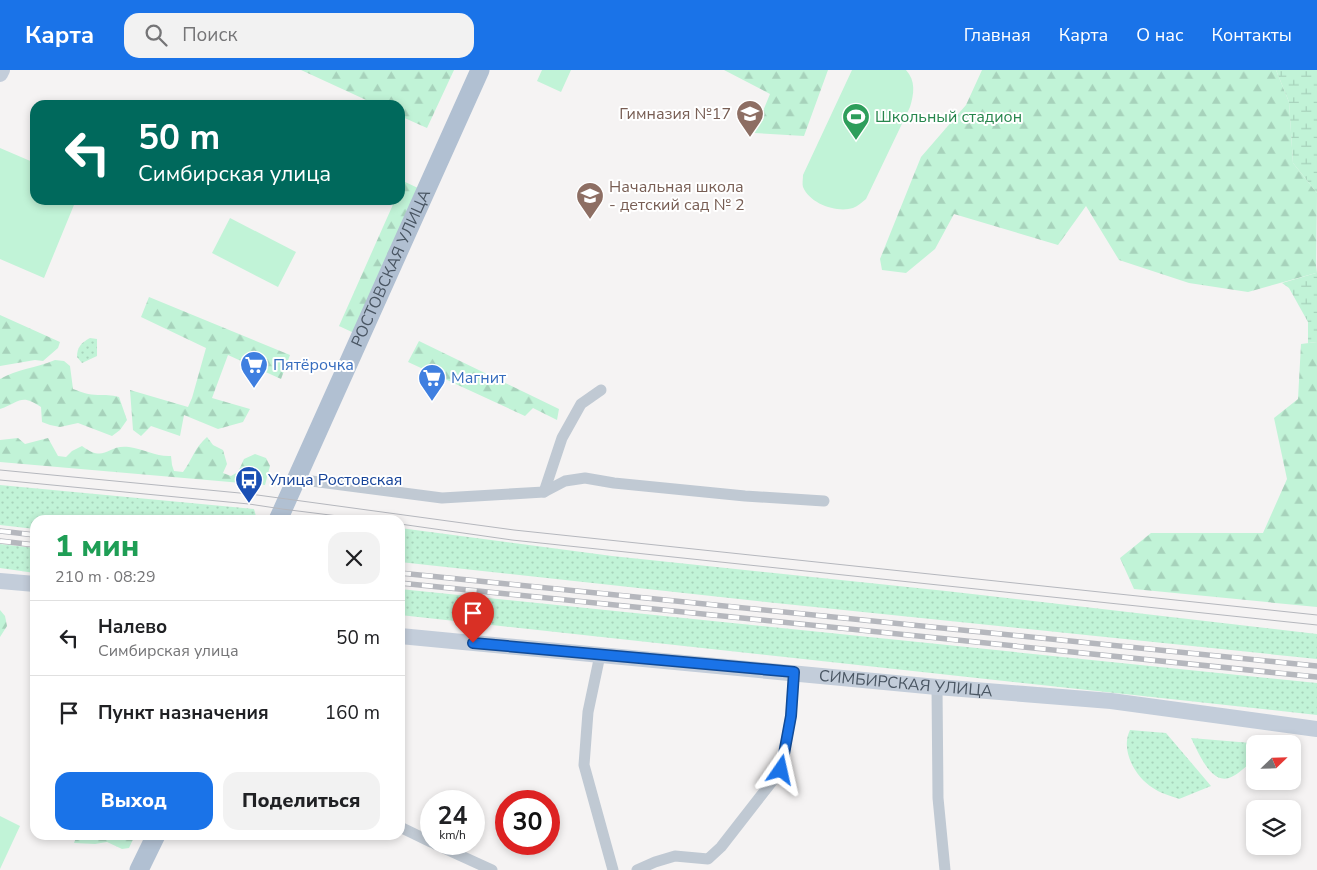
<!DOCTYPE html>
<html lang="ru">
<head>
<meta charset="utf-8">
<style>
  :root { --surface:#fff; --page:#f2f2f2; --text:#202124; --muted:#757577; --line:#e0e0e0; --accent:#1a73e8 }
  body { margin:0; font-family:"Nunito Sans",sans-serif; background:var(--page); color:var(--text); height:100vh; display:flex; flex-direction:column; font-size:19px; white-space:nowrap }
  * { box-sizing:border-box; margin:0 }
  p { font-size:16px; color:var(--muted) }
  .icon { flex:none; width:28px; height:28px; fill:none; stroke:currentColor; stroke-width:2; stroke-linecap:round; stroke-linejoin:round }
  .map { position:relative; flex:1; overflow:hidden }
  .drawer { position:absolute; left:30px; top:445px; width:375px; height:325px; display:flex; flex-direction:column; background:var(--surface); border-radius:15px; box-shadow:0 2px 8px #0003 }
  .drawer>* { flex:none }
  .banner { position:absolute; left:30px; top:30px; width:375px; height:105px; border-radius:15px; box-shadow:0 2px 8px #0003; background:#00695c; color:#fff; overflow:hidden }
  .needle { width:32px; rotate:67deg }
  .controls { position:absolute; left:1246px; top:665px; display:grid; gap:10px }
  .controls a { display:grid; place-items:center; width:55px; height:55px; border-radius:10px; background:var(--surface); box-shadow:0 2px 8px #0003; font-size:25px }
  .speed { position:absolute; left:420px; top:720px; display:flex; gap:10px; font-size:25px; font-weight:700; text-align:center }
  .speed>* { display:grid; place-content:center; width:65px; height:65px; border-radius:50%; background:var(--surface); box-shadow:0 2px 8px #0003; line-height:1 }
  .speed small { font-size:12px; font-weight:400 }
  .speed .limit { border:8px solid #d22; background:#fff; color:#111 }
  .pin { position:absolute; display:grid; place-items:center; width:42px; height:42px; color:#fff; margin:-51px -21px; border-radius:50% 50% 50% 0; rotate:-45deg; box-shadow:0 0 5px #0007 }
  .pin .icon { rotate:45deg }
  .me { position:absolute; width:55px; margin:-28px; rotate:11deg; stroke-linejoin:round; filter:drop-shadow(0 0 4px #0008) }
  .turn { display:flex; align-items:center; gap:18px; height:105px; padding:0 25px; font-size:22px }
  .turn .icon { width:65px; height:65px; stroke-width:2.5 }
  .turn b { display:block; font-size:35px; line-height:42px }
  .round { display:grid; place-items:center; flex:none; width:52px; height:52px; border-radius:15px; background:var(--page) }
  .head { display:flex; align-items:center; justify-content:space-between; height:85px; padding:0 25px }
  h1 { font-size:30px; font-weight:800; line-height:38px; color:#1e9e55 }
  .cta { display:flex; gap:10px; margin-top:auto; padding:10px 25px }
  .cta a { flex:1; height:58px; border-radius:15px; background:var(--accent); color:#fff; font-size:20px; font-weight:800; line-height:58px; text-align:center }
  .cta a+a { background:var(--page); color:var(--text) }
  ul { padding:0; list-style:none }
  li { display:flex; align-items:center; gap:15px; height:75px; padding:0 25px; border-top:1px solid var(--line) }
  li div { flex:1 }
  li b { display:block; font-size:19px }
  li em { font-style:normal }
  header { display:flex; align-items:center; gap:30px; box-sizing:border-box; height:70px; padding:0 25px; background:var(--accent); color:#fff }
  header strong { font-size:24px }
  nav { display:flex; gap:28px; margin-inline-start:auto; font-size:18px }
  .search { width:350px; height:45px; background:var(--page); display:flex; align-items:center; gap:12px; box-sizing:border-box; padding:0 18px; border-radius:15px; color:var(--muted); font-size:19px }
  .map>svg:first-child { display:block }
  .grass { fill:url(#grass-dots) }
  .forest { fill:url(#forest-firs) }
  .wetland { fill:url(#wetland-marsh) }
  .park { fill:#c1f3d7 }
  .lines { fill:none; stroke-linecap:round; stroke-linejoin:round }
  .street { stroke:#c0c9d3; stroke-width:11 }
  .secondary { stroke:#c3cdda; stroke-width:16 }
  .primary { stroke:#b1c0d2; stroke-width:19 }
  .tram { stroke:#b5b7bd; stroke-width:1 }
  .rail-casing { stroke:#b5b7bd; stroke-width:5.5 }
  .rail { stroke:#fff; stroke-width:4; stroke-dasharray:11; stroke-linecap:butt }
  .route-casing { stroke:#114b97; stroke-width:12 }
  .route { stroke:#1a73e8; stroke-width:9 }
  .labels { text-anchor:middle; dominant-baseline:central; stroke-width:4; stroke-linejoin:round; paint-order:stroke }
  .education-label { font-size:16px; fill:#785e54; stroke:#fff; text-anchor:end }
  .leisure-label { font-size:16px; fill:#27864d; stroke:#fff; text-anchor:start }
  .street-label { font-size:16px; fill:#495562; stroke:#fff }
  .shop-label { font-size:16px; fill:#366cbe; stroke:#fff; text-anchor:start }
  .transit-label { font-size:16px; fill:#164399; stroke:#fff; text-anchor:start }
</style>
</head>
<body>
<header>
<strong>Карта</strong>
<div class="search"><svg class="icon" aria-label="search" viewBox="0 0 24 24"><circle cx="10" cy="10" r="6"/><path d="M15 15l6 6"/></svg>Поиск</div>
<nav><a>Главная</a><a>Карта</a><a>О нас</a><a>Контакты</a></nav>
</header>
<div class="map">
<svg width="1317" height="800" viewBox="0 0 1317 800">
  <defs>
    <pattern id="grass-dots" width="8" height="8" patternUnits="userSpaceOnUse" patternTransform="scale(1.25)"><rect width="8" height="8" fill="#c1f3d7"/><path d="M2 2h.1M6 6h.1" fill="none" stroke="#a7d2bb" stroke-width="1.8" stroke-linecap="round"/></pattern>
    <pattern id="forest-firs" width="22" height="20" patternUnits="userSpaceOnUse" patternTransform="scale(1.25)"><rect width="22" height="20" fill="#c1f3d7"/><path d="M5 1l3.5 6h-7zM16 11l3.5 6h-7z" fill="#a7d2bb"/></pattern>
    <pattern id="wetland-marsh" width="20" height="14" patternUnits="userSpaceOnUse" patternTransform="scale(1.25)"><rect width="20" height="14" fill="#c1f3d7"/><path d="M1 5h8M5 5V1M11 12h8M15 12V8" fill="none" stroke="#a7d2bb"/></pattern>
  </defs>
  <rect width="100%" height="100%" fill="#f5f3f3"/>
  <g class="grass">
    <path d="M 90,268 L 97,269 L 97,286 L 82,293 L 77,287 C 77,277 81,273 90,268 Z"/>
    <polygon points="0,415 254,439 257,450 35,450 35,459 0,455"/>
    <polygon points="294,445 335,450 290,450"/>
    <polygon points="400,458 612,486 946,521 1317,564 1317,589 766,532 400,492"/>
    <polygon points="0,474 35,478 35,503 0,498"/>
    <polygon points="400,519 1317,613 1317,645 400,545"/>
    <path d="M 1130,660 L 1166,663 L 1211,716 L 1179,729 C 1171,726 1160,723 1153,718 C 1135,707 1120,680 1130,660 Z"/>
    <path d="M 1191,668 L 1263,674 L 1255,674 L 1255,689 C 1247,695 1238,705 1229,708 C 1210,714 1198,681 1191,668 Z"/>
  </g>
  <g class="forest">
    <polygon points="301,0 454,0 427,58 400,46 400,35 377,35"/>
    <polygon points="724,0 828,0 804,66 754,63 770,24"/>
    <polygon points="982,0 1276,0 1289,32 1293,93 1317,123 1316,203 1248,222 1189,213 1119,190 1086,136 1058,175 954,144 935,179 906,203 882,200 880,189 921,87 966,35"/>
    <polygon points="403,111 418,118 354,263 339,256 395,130 400,130 400,118"/>
    <polygon points="149,227 290,285 281,309 228,285 212,328 250,339 243,352 218,359 184,345 180,366 151,356 141,366 133,360 130,320 188,337 192,328 206,278 141,247"/>
    <polygon points="0,245 60,272 58,278 43,291 35,290 0,296"/>
    <polygon points="419,271 559,339 557,350 533,338 525,346 408,292"/>
    <polygon points="1317,272 1317,537 1134,519 1120,488 1151,463 1263,463 1287,409 1274,348 1298,329 1301,274"/>
    <path d="M 55,290 L 64,291 L 70,296 L 73,319 C 81,322 89,325 98,325 C 106,325 111,325 119,327 L 127,350 L 120,360 L 112,366 L 78,353 L 60,357 L 50,355 L 42,352 L 41,337 C 21,323 20,332 0,339 L 0,309 C 17,299 36,298 55,290 Z"/>
    <path d="M 207,367 L 213,375 L 223,380 L 227,394 L 223,403 L 231,406 L 238,402 L 244,389 L 255,384 L 266,388 L 270,396 L 265,415 L 0,392 L 0,370 L 18,368 L 25,374 L 48,368 L 58,386 L 66,387 L 72,381 L 82,376 C 106,394 106,374 129,377 C 144,379 157,387 171,386 L 172,395 L 174,401 L 183,402 C 192,390 195,377 207,367 Z"/>
    <polygon points="0,540 5,546 7,556 0,567"/>
    <polygon points="77,765 135,765 129,778 122,779 107,772 95,774 74,773"/>
  </g>
  <g class="wetland">
    <polygon points="1276,0 1317,0 1317,123 1293,93 1289,32"/>
    <polygon points="1317,195 1317,272 1308,273 1308,252 1289,218 1282,213 1316,203"/>
  </g>
  <g class="park">
    <polygon points="542,0 571,0 561,22 537,11"/>
    <path d="M 852,0 L 906,0 C 916,11 914,24 910,37 L 866,129 C 862,132 858,136 853,138 C 837,143 810,134 803,117 C 802,114 803,109 803,105 Z"/>
    <polygon points="0,78 35,93 35,130 76,130 44,208 0,189"/>
    <polygon points="230,148 296,182 278,217 212,183"/>
    <polygon points="0,746 20,756 0,799"/>
  </g>
  <g class="lines">
    <g class="street">
      <polyline points="296,409 442,428 544,422 565,411 585,408 614,413 745,426 824,431"/>
      <polyline points="544,422 562,368 581,334 601,320"/>
      <polyline points="600,585 588,642 584,695 613,800"/>
      <polyline points="937,617 938,728 945,800"/>
      <polyline points="400,757 431,772"/>
      <polyline points="435,774 492,800"/>
      <polyline points="637,800 655,792 675,786 708,789 721,777 781,700 791,646 794,602"/>
    </g>
    <g class="secondary">
      <polyline points="0,4 2,0"/>
      <polyline points="0,511 35,514"/>
      <path id="s1" d="M 400,566 L 937,617 L 1111,631 L 1317,659"/>
    </g>
    <g class="primary">
      <path id="s2" d="M 278,450 L 480,0"/>
      <polyline points="139,800 156,765"/>
    </g>
    <g class="tram">
      <polyline points="0,400 250,424 514,460 1317,545"/>
      <polyline points="0,410 249,434 282,439 370,450"/>
      <polyline points="400,454 512,470 1317,555"/>
    </g>
    <defs>
      <g id="rail">
        <polyline points="0,461 35,465"/>
        <polyline points="0,471 35,475"/>
        <polyline points="400,503 1317,596"/>
        <polyline points="400,513 1317,607"/>
      </g>
    </defs>
    <use href="#rail" class="rail-casing"/>
    <use href="#rail" class="rail"/>
  </g>
  <g class="lines">
    <defs>
      <polyline id="route" points="473,573 794,602 791,646 781,700"/>
    </defs>
    <use href="#route" class="route-casing"/>
    <use href="#route" class="route"/>
  </g>
  <defs>
    <symbol id="school-pin" viewBox="-11 -11 22 30"><path d="M0 17L-7.5 6A9.5 9.5 0 1 1 7.5 6Z" fill="#8d6e63" stroke="#fff"/><path d="M0-5L7-2L0 1L-7-2ZM-4 1L0 2.5L4 1V4Q0 6-4 4Z" fill="#fff"/></symbol>
    <symbol id="stadium-pin" viewBox="-11 -11 22 30"><path d="M0 17L-7.5 6A9.5 9.5 0 1 1 7.5 6Z" fill="#2e9e5b" stroke="#fff"/><path d="M0-5a6.5 5 0 1 0 0 10a6.5 5 0 1 0 0-10ZM-3.5-1.8h7v3.6h-7Z" fill="#fff"/></symbol>
    <symbol id="supermarket-pin" viewBox="-11 -11 22 30"><path d="M0 17L-7.5 6A9.5 9.5 0 1 1 7.5 6Z" fill="#3f7fe0" stroke="#fff"/><path d="M-6-5.5h2.5l.6 2H6L4.5 2H-2.5L-4.4-4H-6ZM-1.5 3.2a1.3 1.3 0 1 0 .1 0ZM3 3.2a1.3 1.3 0 1 0 .1 0Z" fill="#fff"/></symbol>
    <symbol id="bus-pin" viewBox="-11 -11 22 30"><path d="M0 17L-7.5 6A9.5 9.5 0 1 1 7.5 6Z" fill="#1a4fb4" stroke="#fff"/><path d="M-5-6H5V4H4V6H2V4H-2V6H-4V4H-5ZM-3.5-4V0h7V-4ZM-3.5 1.2v1.5H-2V1.2ZM2 1.2v1.5H3.5V1.2Z" fill="#fff"/></symbol>
  </defs>
  <g fill-rule="evenodd">
    <use href="#school-pin" x="734" y="28" width="32" height="43"/>
    <use href="#stadium-pin" x="840" y="31" width="32" height="43"/>
    <use href="#school-pin" x="574" y="110" width="32" height="43"/>
    <use href="#supermarket-pin" x="238" y="279" width="32" height="43"/>
    <use href="#supermarket-pin" x="416" y="292" width="32" height="43"/>
    <use href="#bus-pin" x="233" y="394" width="32" height="43"/>
  </g>
  <g class="labels">
    <g class="education-label">
      <text x="731" y="44">Гимназия №17</text>
      <text x="609" y="117" text-anchor="start">Начальная школа<tspan x="609" dy="18">- детский сад № 2</tspan></text>
    </g>
    <g class="leisure-label">
      <text x="875" y="47">Школьный стадион</text>
    </g>
    <g class="street-label">
      <text stroke="none"><textPath href="#s2" startOffset="276">РОСТОВСКАЯ УЛИЦА</textPath></text>
      <text stroke="none"><textPath href="#s1" startOffset="508">СИМБИРСКАЯ УЛИЦА</textPath></text>
    </g>
    <g class="shop-label">
      <text x="273" y="295">Пятёрочка</text>
      <text x="451" y="308">Магнит</text>
    </g>
    <g class="transit-label">
      <text x="268" y="410">Улица Ростовская</text>
    </g>
  </g>
</svg>
<div class="controls">
<a><svg class="needle" viewBox="-14 -14 28 28"><path d="M0-13l5 13h-10z" fill="#e53935"/><path d="M0 13l5-13h-10z" fill="#757577"/></svg></a>
<a><svg class="icon" aria-label="layers" viewBox="0 0 24 24"><path d="M12 4l9 5-9 5-9-5zM3 14l9 5 9-5"/></svg></a>
</div>
<div class="speed"><div>24<small>km/h</small></div><div class="limit">30</div></div>
<div class="pin" style="left:473px;top:573px;background:#d93025"><svg class="icon" aria-label="arrive" viewBox="0 0 24 24"><path d="M6 21V4h12l-3 4 3 4H6"/></svg></div>
<svg class="me" style="left:781px;top:700px" viewBox="-20 -20 40 40"><path d="M0-17L14 15 0 8-14 15z" fill="#1a73e8" stroke="#fff" stroke-width="4"/></svg>
<div class="banner">
<div class="turn"><svg class="icon" aria-label="left" viewBox="0 0 24 24"><path d="M17 20v-9H6M10 6l-5 5 5 5"/></svg><div><b>50 m</b>Симбирская улица</div></div>
</div>
<section class="drawer">
<div class="head"><div><h1>1 мин</h1><p>210 m · 08:29</p></div><a class="round"><svg class="icon" aria-label="close" viewBox="0 0 24 24"><path d="M6 6l12 12M18 6L6 18"/></svg></a></div>
<ul>
<li><svg class="icon" aria-label="left" viewBox="0 0 24 24"><path d="M17 20v-9H6M10 6l-5 5 5 5"/></svg><div><b>Налево</b><p>Симбирская улица</p></div><em>50 m</em></li>
<li><svg class="icon" aria-label="arrive" viewBox="0 0 24 24"><path d="M6 21V4h12l-3 4 3 4H6"/></svg><div><b>Пункт назначения</b></div><em>160 m</em></li>
</ul>
<div class="cta"><a>Выход</a><a>Поделиться</a></div>
</section>
</div>
</body>
</html>
